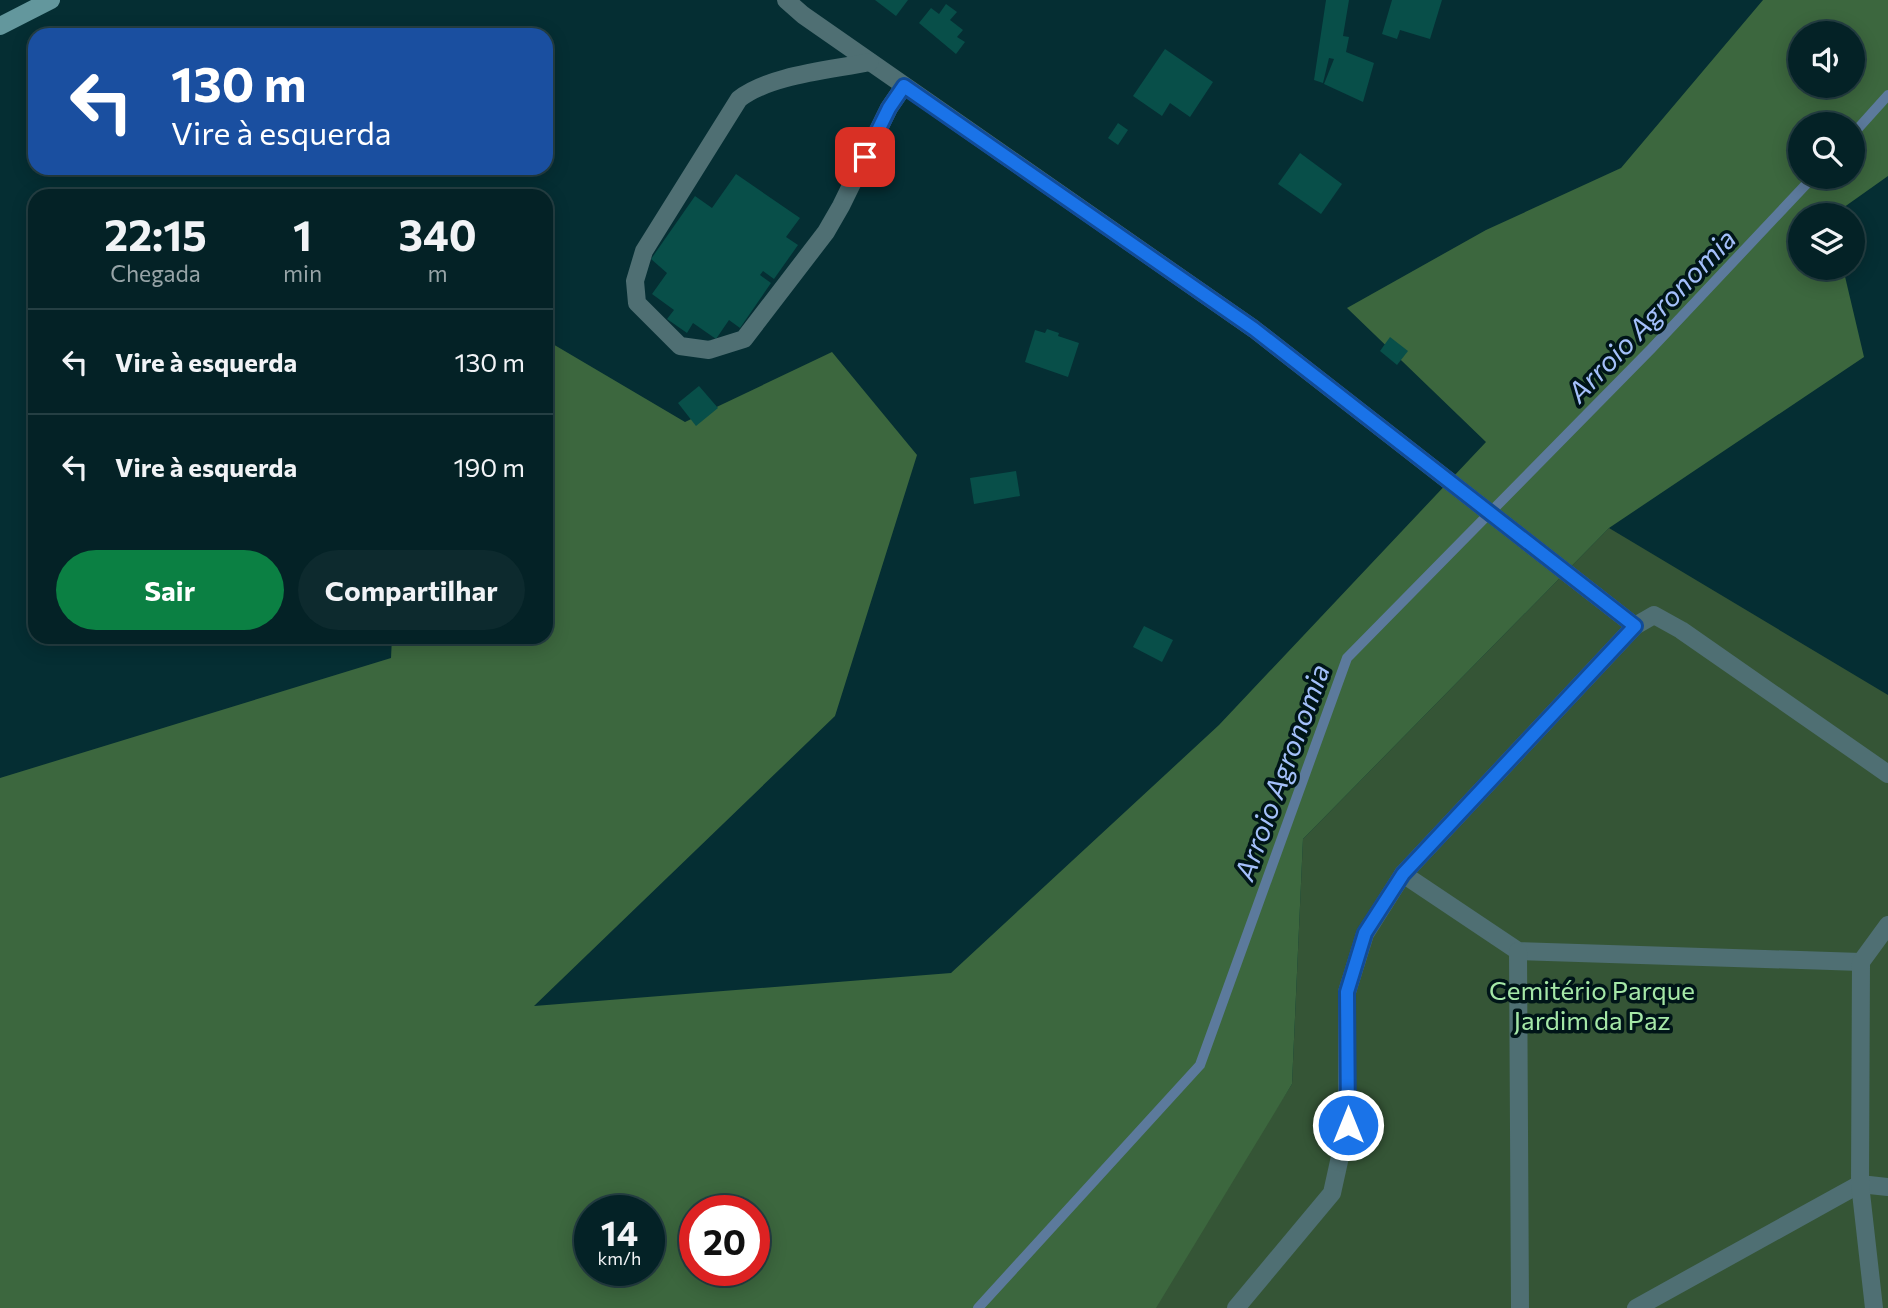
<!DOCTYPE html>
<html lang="pt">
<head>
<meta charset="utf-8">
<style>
  :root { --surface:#042226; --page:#0d2a2e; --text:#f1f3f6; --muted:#97a4a7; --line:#253f43; --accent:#0b8043 }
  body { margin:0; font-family:Commissioner,sans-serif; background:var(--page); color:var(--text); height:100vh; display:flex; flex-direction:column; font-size:26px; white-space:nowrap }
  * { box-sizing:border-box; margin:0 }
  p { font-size:23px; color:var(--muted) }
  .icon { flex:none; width:38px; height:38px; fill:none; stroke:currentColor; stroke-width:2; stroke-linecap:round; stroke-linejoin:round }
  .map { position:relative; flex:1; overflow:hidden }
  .side { position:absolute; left:28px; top:189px; width:525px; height:455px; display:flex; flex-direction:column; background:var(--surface); border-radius:21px; box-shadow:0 4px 18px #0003,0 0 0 2px var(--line) }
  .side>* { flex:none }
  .guide { position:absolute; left:28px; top:28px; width:525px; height:147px; border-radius:21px; box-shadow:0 4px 18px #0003,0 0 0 2px var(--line); background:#1a4fa0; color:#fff; overflow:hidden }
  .fabs { position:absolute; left:1788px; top:21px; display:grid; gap:14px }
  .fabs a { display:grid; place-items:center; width:77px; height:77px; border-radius:50%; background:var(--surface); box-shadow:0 4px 18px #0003,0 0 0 2px var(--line); font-size:35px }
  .speed { position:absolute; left:574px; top:1195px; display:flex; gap:14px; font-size:35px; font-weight:700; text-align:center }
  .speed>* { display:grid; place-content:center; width:91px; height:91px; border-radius:50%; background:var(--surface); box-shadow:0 4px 18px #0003,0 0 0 2px var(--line); line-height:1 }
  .speed small { font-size:18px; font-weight:400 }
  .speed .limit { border:10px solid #d22; background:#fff; color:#111 }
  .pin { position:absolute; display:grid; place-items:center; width:60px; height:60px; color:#fff; margin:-30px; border-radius:14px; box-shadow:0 4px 10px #0006 }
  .me { position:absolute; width:77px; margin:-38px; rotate:0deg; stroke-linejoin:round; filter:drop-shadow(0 0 5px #0008) }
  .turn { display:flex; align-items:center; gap:24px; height:147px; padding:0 28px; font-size:32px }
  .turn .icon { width:91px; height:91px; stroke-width:2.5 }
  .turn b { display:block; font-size:49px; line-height:60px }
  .eta { display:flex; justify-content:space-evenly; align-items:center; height:119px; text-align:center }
  .eta b { font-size:42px; font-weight:700; line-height:49px }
  .cta { display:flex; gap:14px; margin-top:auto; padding:14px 28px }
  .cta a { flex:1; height:80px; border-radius:42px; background:var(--accent); color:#fff; font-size:28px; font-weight:700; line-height:80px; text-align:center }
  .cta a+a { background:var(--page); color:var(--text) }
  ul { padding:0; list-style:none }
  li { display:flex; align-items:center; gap:21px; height:105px; padding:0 28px; border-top:2px solid var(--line) }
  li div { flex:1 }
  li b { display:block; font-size:26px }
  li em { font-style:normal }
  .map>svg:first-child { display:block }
  .green { fill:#355536 }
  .forest { fill:#3c673e; fill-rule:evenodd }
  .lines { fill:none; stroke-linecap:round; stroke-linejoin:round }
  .stream { stroke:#5c7a9c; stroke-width:10 }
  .building { fill:#084f49 }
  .lane { stroke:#4f6f73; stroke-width:18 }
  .street { stroke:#4f6f73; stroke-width:18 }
  .secondary { stroke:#63979d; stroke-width:18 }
  .route-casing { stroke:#114b97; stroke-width:18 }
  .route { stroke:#1a73e8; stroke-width:12 }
  .labels { text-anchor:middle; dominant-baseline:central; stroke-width:7; stroke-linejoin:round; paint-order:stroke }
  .park-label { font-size:26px; fill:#a5e8a7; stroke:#001518 }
  .water-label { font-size:28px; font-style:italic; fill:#a4c0fb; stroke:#001518 }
</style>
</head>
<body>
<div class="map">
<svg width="1888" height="1308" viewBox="0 0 1888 1308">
  <rect width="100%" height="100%" fill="#052e33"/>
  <polygon class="green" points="1609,528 1888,695 1888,1308 1149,1308 1292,1084 1303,839"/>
  <path class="forest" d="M 1763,0 L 1888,0 L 1888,176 L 1833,215 L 1801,215 L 1801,268 L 1843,268 L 1864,357 L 1609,528 L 1303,839 L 1292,1084 L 1156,1308 L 0,1308 L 0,778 L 391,658 L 392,637 L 546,637 L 546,340 L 685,422 L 832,352 L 917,455 L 835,716 L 534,1006 L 951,973 L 1219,725 L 1486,442 L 1347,308 L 1486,230 L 1621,168 ZM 1801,33 L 1853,33 L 1853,86 L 1801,86 ZM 1801,124 L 1853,124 L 1853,177 L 1801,177 ZM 590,1211 L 649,1211 L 649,1270 L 590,1270 ZM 695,1211 L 754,1211 L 754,1270 L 695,1270 Z"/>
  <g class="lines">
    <g class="stream">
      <polyline points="1853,134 1888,95"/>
      <polyline points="978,1308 1200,1065 1347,658 1651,349 1813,177"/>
    </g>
  </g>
  <g class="building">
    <polygon points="875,0 908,0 896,16"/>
    <polygon points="1326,0 1349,0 1343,36 1349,37 1346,52 1374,63 1363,102 1324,84 1334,59 1329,58 1323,83 1314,80"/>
    <polygon points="1392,0 1442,0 1430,39 1400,30 1397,39 1382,34"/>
    <polygon points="946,4 957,12 950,20 963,30 957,37 965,42 956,54 919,23 931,8 939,14"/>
    <polygon points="1165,49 1213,82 1190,117 1170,103 1162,116 1133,96"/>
    <polygon points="1118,123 1128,130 1118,145 1108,138"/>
    <polygon points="1300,153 1342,184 1321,214 1278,184"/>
    <polygon points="736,174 800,218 786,237 798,245 774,279 763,271 760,275 771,283 740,328 729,320 716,339 693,323 687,333 667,319 674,310 652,294 667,273 651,259 695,196 712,208"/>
    <polygon points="1047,329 1059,333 1058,336 1079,343 1068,377 1025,362 1035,330 1045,333"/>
    <polygon points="1390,337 1408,351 1397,365 1380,351"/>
    <polygon points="699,386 718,408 696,426 678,403"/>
    <polygon points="1016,471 1020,496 974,504 970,478"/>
    <polygon points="1144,626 1173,640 1162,662 1133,647"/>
  </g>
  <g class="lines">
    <g class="lane">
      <polyline points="786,0 803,15 1254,329 1635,626"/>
      <path d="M 870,62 C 832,70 769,75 739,99 L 644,251 L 635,281 L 637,303 L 680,346 L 709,350 L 744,339 L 826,232 L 841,206 L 889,108 L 904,86"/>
      <polyline points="1236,1308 1332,1193 1347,1125 1347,992 1365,934 1403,874 1635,626 1654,615 1681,630 1888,774"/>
    </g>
    <g class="street">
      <polyline points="1403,874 1518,951 1861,962"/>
      <polyline points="1518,951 1520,1308"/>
      <polyline points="1636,1308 1860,1184 1888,1187"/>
      <polyline points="1874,1308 1860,1184 1861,962 1888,925"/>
    </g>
    <polyline class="secondary" points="0,26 51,0"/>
  </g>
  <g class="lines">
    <defs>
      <polyline id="route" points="865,157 889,108 904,86 1254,329 1635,626 1403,874 1365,933 1347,992 1348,1125"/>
    </defs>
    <use href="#route" class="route-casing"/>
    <use href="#route" class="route"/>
  </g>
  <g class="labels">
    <g class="park-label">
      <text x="1592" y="989">Cemitério Parque<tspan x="1592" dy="30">Jardim da Paz</tspan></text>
    </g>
    <g class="water-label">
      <text transform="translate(1651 315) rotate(-46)">Arroio Agronomia</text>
      <text transform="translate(1281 772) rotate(-70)">Arroio Agronomia</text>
    </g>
  </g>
</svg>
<div class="fabs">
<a><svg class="icon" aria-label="sound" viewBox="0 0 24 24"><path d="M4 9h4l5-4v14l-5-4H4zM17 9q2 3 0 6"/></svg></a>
<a><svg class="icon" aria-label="search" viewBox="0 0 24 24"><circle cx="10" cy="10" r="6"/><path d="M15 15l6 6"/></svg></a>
<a><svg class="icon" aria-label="layers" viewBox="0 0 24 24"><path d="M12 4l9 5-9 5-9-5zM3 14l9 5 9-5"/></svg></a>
</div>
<div class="speed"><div>14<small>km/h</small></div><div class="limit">20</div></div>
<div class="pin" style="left:865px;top:157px;background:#d93025"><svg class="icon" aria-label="arrive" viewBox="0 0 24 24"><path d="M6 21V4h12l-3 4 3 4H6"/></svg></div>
<svg class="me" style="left:1348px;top:1125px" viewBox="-20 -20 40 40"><circle r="17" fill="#1a73e8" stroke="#fff" stroke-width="3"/><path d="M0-11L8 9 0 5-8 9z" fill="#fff"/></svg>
<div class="guide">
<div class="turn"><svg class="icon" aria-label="left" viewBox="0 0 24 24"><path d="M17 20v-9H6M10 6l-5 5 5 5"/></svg><div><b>130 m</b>Vire à esquerda</div></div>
</div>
<section class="side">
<div class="eta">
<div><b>22:15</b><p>Chegada</p></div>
<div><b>1</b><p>min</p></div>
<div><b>340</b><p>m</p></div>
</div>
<ul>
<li><svg class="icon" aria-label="left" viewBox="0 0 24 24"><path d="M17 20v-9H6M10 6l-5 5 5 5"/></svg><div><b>Vire à esquerda</b></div><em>130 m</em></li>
<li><svg class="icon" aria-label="left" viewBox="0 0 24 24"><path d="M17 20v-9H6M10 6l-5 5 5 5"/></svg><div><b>Vire à esquerda</b></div><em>190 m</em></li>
</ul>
<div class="cta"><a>Sair</a><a>Compartilhar</a></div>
</section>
</div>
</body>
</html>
